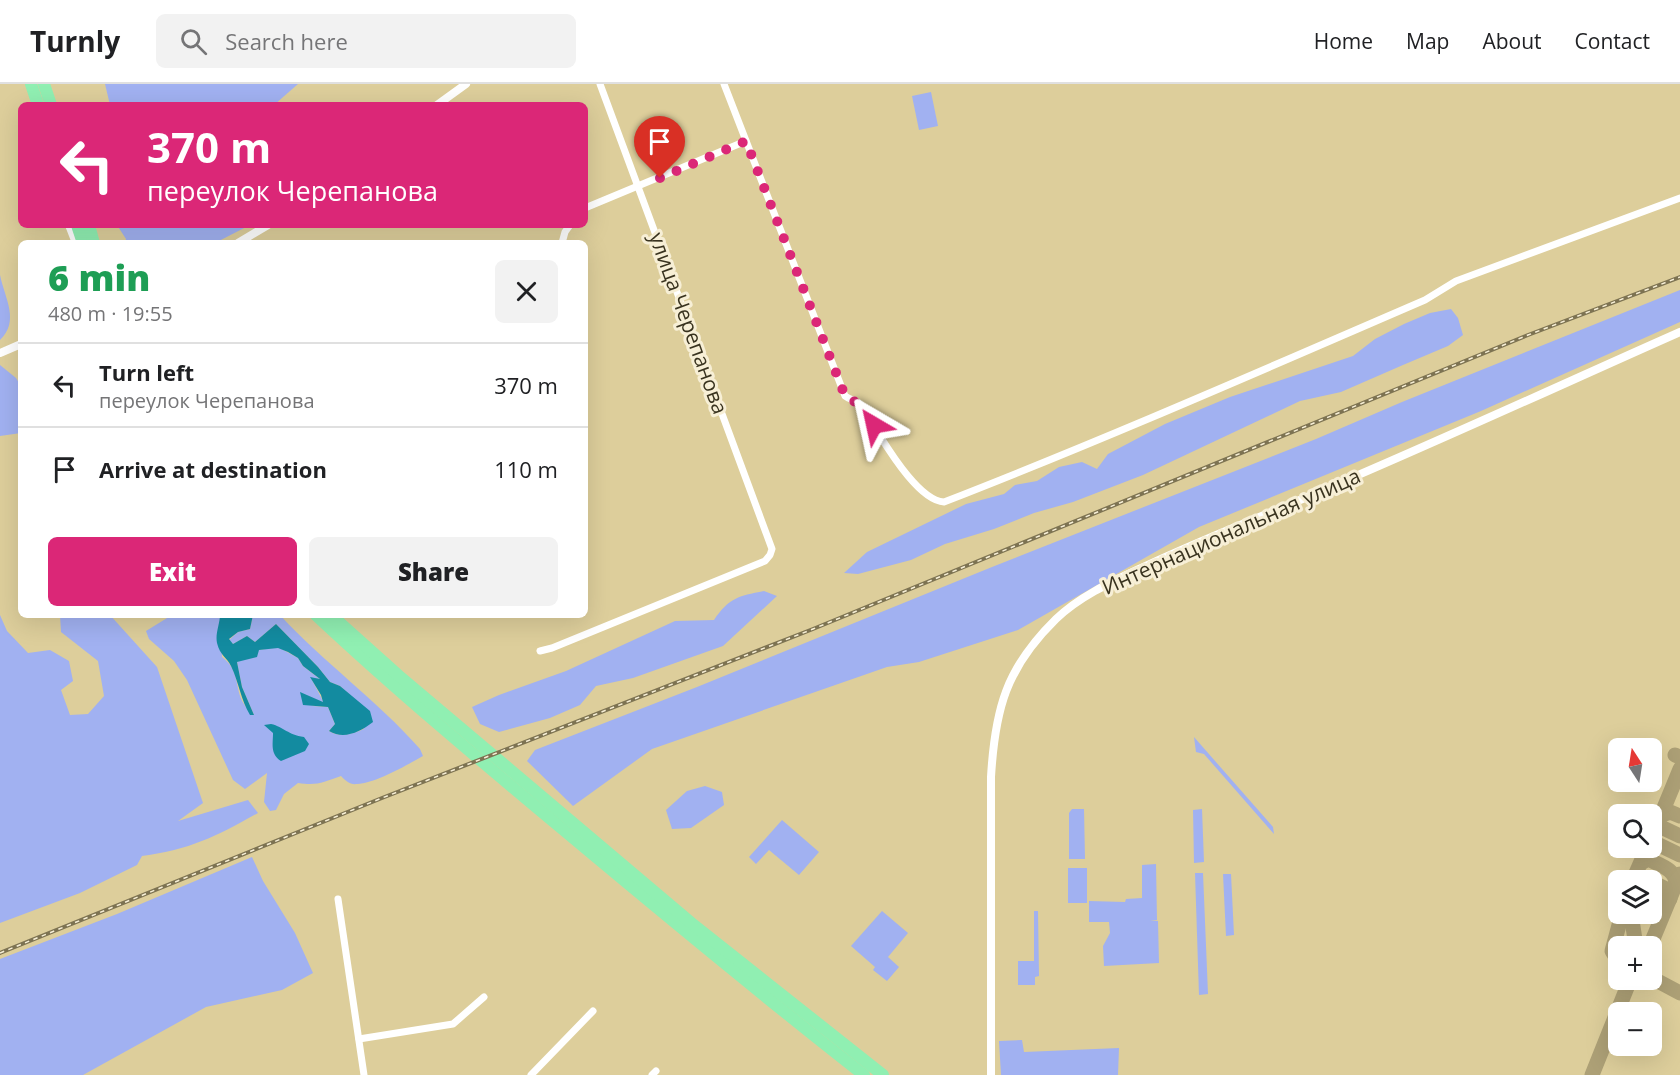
<!DOCTYPE html>
<html lang="en">
<head>
<meta charset="utf-8">
<style>
  :root { --surface:#fff; --page:#f2f2f2; --text:#202124; --muted:#757577; --line:#e0e0e0; --accent:#db2777 }
  body { margin:0; font-family:"Open Sans",sans-serif; background:var(--page); color:var(--text); height:100vh; display:flex; flex-direction:column; font-size:22px; white-space:nowrap }
  * { box-sizing:border-box; margin:0 }
  p { font-size:20px; color:var(--muted) }
  .icon { flex:none; width:33px; height:33px; fill:none; stroke:currentColor; stroke-width:2; stroke-linecap:round; stroke-linejoin:round }
  .map { position:relative; flex:1; overflow:hidden }
  .sheet { position:absolute; left:18px; top:156px; width:570px; height:378px; display:flex; flex-direction:column; background:var(--surface); border-radius:9px; box-shadow:0 6px 24px #0002 }
  .sheet>* { flex:none }
  .banner { position:absolute; left:18px; top:18px; width:570px; height:126px; border-radius:9px; box-shadow:0 6px 24px #0002; background:#db2777; color:#fff; overflow:hidden }
  .needle { width:39px; rotate:348deg }
  .tools { position:absolute; left:1608px; top:654px; display:grid; gap:12px }
  .tools a { display:grid; place-items:center; width:54px; height:54px; border-radius:9px; background:var(--surface); box-shadow:0 6px 24px #0002; font-size:30px }
  .pin { position:absolute; display:grid; place-items:center; width:51px; height:51px; color:#fff; margin:-62px -26px; border-radius:50% 50% 50% 0; rotate:-45deg; box-shadow:0 0 6px #0007 }
  .pin .icon { rotate:45deg }
  .me { position:absolute; width:66px; margin:-33px; rotate:324deg; stroke-linejoin:round; filter:drop-shadow(0 0 4px #0008) }
  .turn { display:flex; align-items:center; gap:21px; height:126px; padding:0 30px; font-size:27px }
  .turn .icon { width:78px; height:78px; stroke-width:2.5 }
  .turn b { display:block; font-size:42px; line-height:51px }
  .round { display:grid; place-items:center; flex:none; width:63px; height:63px; border-radius:9px; background:var(--page) }
  .headline { display:flex; align-items:center; justify-content:space-between; height:102px; padding:0 30px }
  h1 { font-size:36px; font-weight:800; line-height:45px; color:#1e9e55 }
  .button { display:flex; gap:12px; margin-top:auto; padding:12px 30px }
  .button a { flex:1; height:69px; border-radius:9px; background:var(--accent); color:#fff; font-size:24px; font-weight:800; line-height:69px; text-align:center }
  .button a+a { background:var(--page); color:var(--text) }
  ul { padding:0; list-style:none }
  li { display:flex; align-items:center; gap:18px; height:84px; padding:0 30px; border-top:2px solid var(--line) }
  li div { flex:1 }
  li b { display:block; font-size:22px }
  li em { font-style:normal }
  header { display:flex; align-items:center; gap:36px; box-sizing:border-box; height:84px; padding:0 30px; background:var(--surface); border-bottom:2px solid var(--line) }
  header strong { font-size:28px }
  nav { display:flex; gap:33px; margin-inline-start:auto; font-size:21px }
  .search { width:420px; height:54px; background:var(--page); display:flex; align-items:center; gap:15px; box-sizing:border-box; padding:0 21px; border-radius:9px; color:var(--muted); font-size:22px }
  .map>svg:first-child { display:block }
  .green { fill:#a1b1f1 }
  .water { fill:#138ba0 }
  .lines { fill:none; stroke-linecap:round; stroke-linejoin:round }
  .taxiway { stroke:#ada076; stroke-width:15 }
  .minor { stroke:#fff; stroke-width:7 }
  .tertiary { stroke:#fff; stroke-width:8 }
  .trunk { stroke:#90efb2; stroke-width:12 }
  .rail-casing { stroke:#7d7352; stroke-width:4 }
  .rail { stroke:#f7efd6; stroke-width:1.5; stroke-dasharray:4.5; stroke-linecap:butt }
  .route { stroke:#db2777; stroke-width:10; stroke-dasharray:0 18 }
  .labels { text-anchor:middle; dominant-baseline:central; stroke-width:6; stroke-linejoin:round; paint-order:stroke }
  .street-label { font-size:21px; fill:#39331f; stroke:#f7efd6 }
</style>
</head>
<body>
<header>
<strong>Turnly</strong>
<div class="search"><svg class="icon" aria-label="search" viewBox="0 0 24 24"><circle cx="10" cy="10" r="6"/><path d="M15 15l6 6"/></svg>Search here</div>
<nav><a>Home</a><a>Map</a><a>About</a><a>Contact</a></nav>
</header>
<div class="map">
<svg width="1680" height="991" viewBox="0 0 1680 991">
  <rect width="100%" height="100%" fill="#ddce9b"/>
  <g class="green">
    <polygon points="105,0 298,0 274,21 110,21"/>
    <polygon points="931,8 938,42 919,46 912,12"/>
    <polygon points="117,141 250,141 215,159 125,159 126,155"/>
    <path d="M 0,191 C 5,215 20,237 0,256 Z"/>
    <polygon points="1680,206 1680,238 1481,327 1199,443 1018,546 919,578 887,583 652,665 573,722 527,677 535,666 697,603 992,483 1316,355 1402,318"/>
    <polygon points="1451,225 1458,234 1463,251 1448,262 1403,281 1341,308 1300,317 1143,391 1073,418 1034,429 994,445 945,460 911,476 858,490 844,489 867,468 966,420 1004,410 1015,401 1037,397 1059,383 1082,378 1097,385 1108,370 1165,340 1230,313 1353,272 1375,255 1404,240 1430,229"/>
    <polygon points="0,281 16,294 21,302 21,349 0,352"/>
    <path d="M 764,507 L 777,512 L 723,562 L 633,594 L 596,602 L 580,621 L 550,634 L 499,648 L 480,640 L 472,623 L 499,611 L 566,587 L 675,537 L 714,536 C 729,514 738,512 764,507 Z"/>
    <path d="M 0,531 L 7,547 L 28,569 L 50,566 L 69,577 L 73,597 L 61,606 L 70,631 L 88,630 L 104,612 L 98,577 L 61,548 L 60,531 L 110,531 L 157,583 L 203,719 L 178,737 L 248,716 L 258,729 C 217,752 190,766 142,772 L 137,781 L 80,809 L 0,839 Z"/>
    <path d="M 172,531 L 220,531 L 222,573 C 241,587 234,605 244,620 C 246,624 251,628 254,631 L 242,603 L 237,578 L 259,566 L 278,563 L 298,574 L 303,582 L 321,596 L 311,594 L 324,619 L 301,609 L 313,622 L 328,623 L 335,640 L 329,647 C 340,654 352,650 364,645 L 351,612 L 340,602 L 330,598 L 318,583 L 276,540 L 255,558 L 247,552 L 233,560 L 229,556 L 238,548 L 250,545 L 253,531 L 280,531 C 324,579 377,616 420,665 L 423,672 C 407,681 376,699 357,700 C 350,701 346,697 341,692 C 323,698 318,702 298,699 L 284,710 L 276,726 L 270,727 L 264,718 L 267,689 L 245,705 L 233,696 L 187,596 L 174,577 L 149,555 L 146,547 Z"/>
    <polygon points="1194,653 1273,743 1274,750 1204,670 1196,668"/>
    <polygon points="705,702 722,708 724,721 691,744 672,745 666,726 687,707"/>
    <polygon points="1072,725 1084,725 1085,775 1069,775 1069,729"/>
    <polygon points="1202,725 1204,778 1194,779 1193,726"/>
    <polygon points="782,736 819,768 799,791 769,766 756,780 749,773"/>
    <polygon points="252,773 263,797 295,849 313,889 282,906 206,923 83,991 0,991 0,875 117,830"/>
    <polygon points="1156,780 1157,836 1150,836 1158,837 1159,879 1104,882 1103,862 1110,849 1109,838 1089,838 1089,817 1125,818 1126,815 1142,814 1142,781"/>
    <rect x="1068" y="784" width="19" height="35"/>
    <polygon points="1195,789 1203,789 1208,910 1199,911"/>
    <polygon points="1223,790 1231,790 1234,851 1226,852"/>
    <polygon points="882,827 908,849 888,873 899,883 887,897 873,886 875,883 851,862"/>
    <polygon points="1034,827 1038,827 1039,892 1035,893 1035,901 1018,901 1018,877 1034,877"/>
    <polygon points="1022,956 1024,968 1119,964 1118,991 1001,991 999,957"/>
  </g>
  <g class="water">
    <path d="M 220,531 L 253,531 L 250,545 L 238,548 L 229,555 L 233,560 L 247,552 L 255,558 L 276,540 L 318,583 L 330,598 L 340,602 L 370,627 L 373,638 C 360,648 344,656 329,647 L 335,640 L 328,623 L 303,621 L 300,608 L 323,618 L 321,611 L 310,593 L 320,595 L 303,582 L 298,574 L 288,568 L 278,564 L 259,566 L 257,573 L 237,578 L 242,603 L 254,631 L 250,631 C 241,616 239,599 231,582 C 227,573 220,572 217,559 C 215,550 220,539 220,531 Z"/>
    <path d="M 271,640 C 284,643 288,651 304,653 L 309,660 L 305,667 L 281,677 C 270,670 273,660 273,649 L 264,641 Z"/>
  </g>
  <g class="lines">
    <g class="taxiway">
      <polyline points="1675,671 1680,673"/>
      <polyline points="1660,732 1670,728 1680,732"/>
      <polyline points="1654,747 1661,743 1680,752"/>
      <polyline points="1652,753 1680,685"/>
      <polyline points="1652,759 1655,759 1680,771"/>
      <path d="M 1641,779 L 1648,775 C 1659,781 1676,785 1676,800 L 1674,802"/>
      <polyline points="1633,796 1647,764"/>
      <polyline points="1652,798 1666,805 1670,815 1652,823"/>
      <polyline points="1631,830 1636,862"/>
      <polyline points="1650,862 1680,790"/>
      <polyline points="1618,877 1612,867 1622,830"/>
      <polyline points="1652,894 1680,909"/>
      <polyline points="1592,991 1630,896"/>
    </g>
    <g class="minor">
      <path d="M 724,0 L 845,312 C 850,316 856,316 861,321 C 868,328 873,340 878,349 C 890,368 920,417 944,418 C 1106,355 1265,285 1425,216 L 1456,197 L 1680,114"/>
      <polyline points="585,124 746,57"/>
      <polyline points="562,159 565,148 570,141"/>
      <polyline points="540,567 552,564 765,477 770,471 772,465 600,0"/>
      <polyline points="338,815 364,991"/>
      <polyline points="359,955 453,940 484,913"/>
      <polyline points="531,991 593,927"/>
      <polyline points="652,991 656,987"/>
    </g>
    <g class="tertiary">
      <polyline points="437,21 466,0"/>
      <polyline points="69,141 76,159"/>
      <polyline points="238,159 268,141"/>
      <polyline points="0,269 21,260"/>
      <path d="M 991,991 L 991,693 C 995,625 1006,584 1056,535 C 1079,513 1109,499 1137,486 C 1193,459 1251,437 1307,413 C 1433,360 1556,303 1680,248"/>
    </g>
    <g class="trunk">
      <polyline points="31,0 38,21"/>
      <polyline points="44,0 51,21"/>
      <polyline points="77,141 83,159"/>
      <polyline points="89,141 94,159"/>
      <path d="M 316,531 C 396,606 481,677 566,748 C 664,830 763,912 864,991"/>
      <polyline points="331,531 398,591 695,842 883,991"/>
    </g>
    <defs>
      <polyline id="rail" points="0,869 382,714 813,545 1528,251 1680,193"/>
    </defs>
    <use href="#rail" class="rail-casing"/>
    <use href="#rail" class="rail"/>
  </g>
  <g class="lines">
    <polyline class="route" points="660,94 746,57 845,312 862,322 874,341"/>
  </g>
  <g class="labels">
    <g class="street-label">
      <text transform="translate(689 239) rotate(70)">улица Черепанова</text>
      <text transform="translate(1231 447) rotate(-24)">Интернациональная улица</text>
    </g>
  </g>
</svg>
<div class="tools">
<a><svg class="needle" viewBox="-14 -14 28 28"><path d="M0-13l5 13h-10z" fill="#e53935"/><path d="M0 13l5-13h-10z" fill="#757577"/></svg></a>
<a><svg class="icon" aria-label="search" viewBox="0 0 24 24"><circle cx="10" cy="10" r="6"/><path d="M15 15l6 6"/></svg></a>
<a><svg class="icon" aria-label="layers" viewBox="0 0 24 24"><path d="M12 4l9 5-9 5-9-5zM3 14l9 5 9-5"/></svg></a>
<a>+</a>
<a>−</a>
</div>
<div class="pin" style="left:660px;top:94px;background:#d93025"><svg class="icon" aria-label="arrive" viewBox="0 0 24 24"><path d="M6 21V4h12l-3 4 3 4H6"/></svg></div>
<svg class="me" style="left:874px;top:341px" viewBox="-20 -20 40 40"><path d="M0-17L14 15 0 8-14 15z" fill="#db2777" stroke="#fff" stroke-width="4"/></svg>
<div class="banner">
<div class="turn"><svg class="icon" aria-label="left" viewBox="0 0 24 24"><path d="M17 20v-9H6M10 6l-5 5 5 5"/></svg><div><b>370 m</b>переулок Черепанова</div></div>
</div>
<section class="sheet">
<div class="headline"><div><h1>6 min</h1><p>480 m · 19:55</p></div><a class="round"><svg class="icon" aria-label="close" viewBox="0 0 24 24"><path d="M6 6l12 12M18 6L6 18"/></svg></a></div>
<ul>
<li><svg class="icon" aria-label="left" viewBox="0 0 24 24"><path d="M17 20v-9H6M10 6l-5 5 5 5"/></svg><div><b>Turn left</b><p>переулок Черепанова</p></div><em>370 m</em></li>
<li><svg class="icon" aria-label="arrive" viewBox="0 0 24 24"><path d="M6 21V4h12l-3 4 3 4H6"/></svg><div><b>Arrive at destination</b></div><em>110 m</em></li>
</ul>
<div class="button"><a>Exit</a><a>Share</a></div>
</section>
</div>
</body>
</html>
